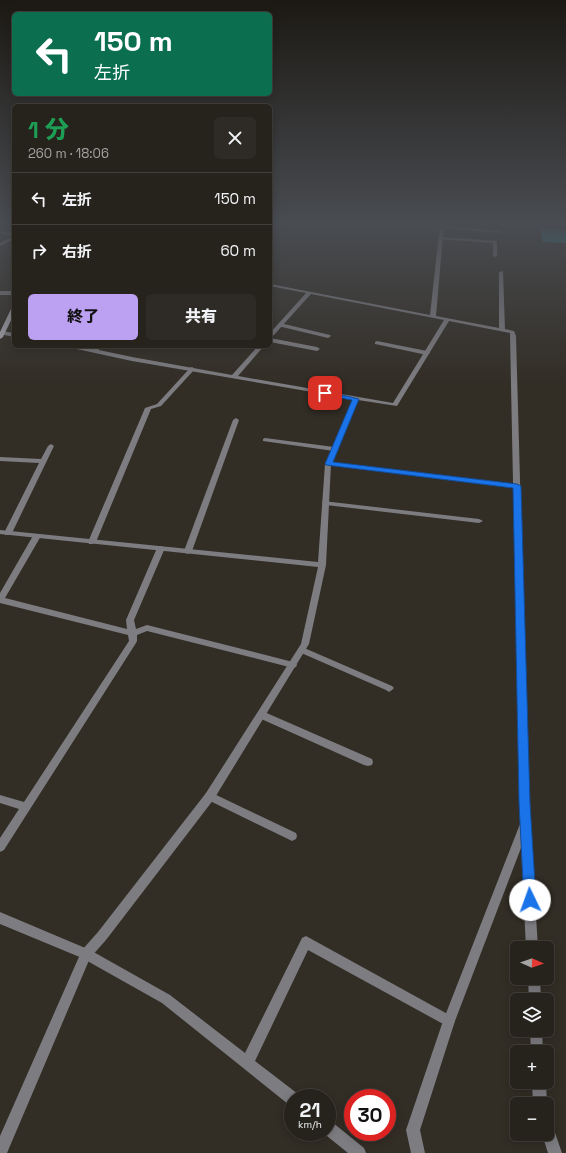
<!DOCTYPE html>
<html lang="ja">
<head>
<meta charset="utf-8">
<style>
  :root { --surface:#26221c; --page:#2e2a25; --text:#f1f3f6; --muted:#a4a4a3; --line:#423f3b; --accent:#bca0f2 }
  body { margin:0; font-family:"Space Grotesk","Noto Sans JP",sans-serif; background:var(--page); color:var(--text); height:100vh; display:flex; flex-direction:column; font-size:15px; white-space:nowrap }
  * { box-sizing:border-box; margin:0 }
  p { font-size:13px; color:var(--muted) }
  .icon { flex:none; width:22px; height:22px; fill:none; stroke:currentColor; stroke-width:2; stroke-linecap:round; stroke-linejoin:round }
  .map { position:relative; flex:1; overflow:hidden }
  .drawer { position:absolute; left:12px; top:104px; width:260px; height:244px; display:flex; flex-direction:column; background:var(--surface); border-radius:6px; box-shadow:0 2px 10px #0003,0 0 0 1px var(--line) }
  .drawer>* { flex:none }
  .hud { position:absolute; left:12px; top:12px; width:260px; height:84px; border-radius:6px; box-shadow:0 2px 10px #0003,0 0 0 1px var(--line); background:#0b6e4f; color:#fff; overflow:hidden }
  .needle { width:26px; rotate:92deg }
  .buttons { position:absolute; left:510px; top:941px; display:grid; gap:8px }
  .buttons a { display:grid; place-items:center; width:44px; height:44px; border-radius:6px; background:var(--surface); box-shadow:0 2px 10px #0003,0 0 0 1px var(--line); font-size:20px }
  .speed { position:absolute; left:284px; top:1089px; display:flex; gap:8px; font-size:20px; font-weight:700; text-align:center }
  .speed>* { display:grid; place-content:center; width:52px; height:52px; border-radius:50%; background:var(--surface); box-shadow:0 2px 10px #0003,0 0 0 1px var(--line); line-height:1 }
  .speed small { font-size:10px; font-weight:400 }
  .speed .limit { border:6px solid #d22; background:#fff; color:#111 }
  .pin { position:absolute; display:grid; place-items:center; width:34px; height:34px; color:#fff; margin:-17px; border-radius:8px; box-shadow:0 2px 6px #0006 }
  .me { position:absolute; width:44px; margin:-22px; rotate:357deg; stroke-linejoin:round; filter:drop-shadow(0 0 3px #0008) }
  .turn { display:flex; align-items:center; gap:14px; height:84px; padding:0 16px; font-size:18px }
  .turn .icon { width:52px; height:52px; stroke-width:2.5 }
  .turn b { display:block; font-size:28px; line-height:34px }
  .round { display:grid; place-items:center; flex:none; width:42px; height:42px; border-radius:6px; background:var(--page) }
  .overview { display:flex; align-items:center; justify-content:space-between; height:68px; padding:0 16px }
  h1 { font-size:24px; font-weight:800; line-height:30px; color:#1e9e55 }
  .cta { display:flex; gap:8px; margin-top:auto; padding:8px 16px }
  .cta a { flex:1; height:46px; border-radius:6px; background:var(--accent); color:#111; font-size:16px; font-weight:800; line-height:46px; text-align:center }
  .cta a+a { background:var(--page); color:var(--text) }
  ul { padding:0; list-style:none }
  li { display:flex; align-items:center; gap:12px; height:52px; padding:0 16px; border-top:1px solid var(--line) }
  li div { flex:1 }
  li b { display:block; font-size:15px }
  li em { font-style:normal }
  .map>svg:first-child { display:block }
  .water { fill:#1e8d9e }
  .lines { fill:none; stroke-linecap:round; stroke-linejoin:round }
  .lane { fill:#7d7c81; fill-rule:evenodd }
  .street { fill:#7d7c81; fill-rule:evenodd }
  .secondary { fill:#aaa9b0; fill-rule:evenodd }
  .route { fill:#1a73e8; stroke:#114b97 }
</style>
</head>
<body>
<div class="map">
<svg width="566" height="1153" viewBox="0 0 566 1153">
  <rect width="100%" height="100%" fill="#322d25"/>
  <polygon class="water" points="540,229 566,230 566,243 543,242"/>
  <g class="lines">
    <g class="lane">
      <polygon points="441,226 500,231 502,232 500,233 439,228 439,227"/>
      <polygon points="440,237 497,241 497,256 495,257 493,256 493,243 438,239 438,238"/>
      <polygon points="280,323 330,335 331,336 328,338 278,326 278,324"/>
      <polygon points="270,338 317,347 320,349 317,351 270,342"/>
      <polygon points="377,341 427,351 430,353 427,355 375,344 375,342"/>
      <polygon points="95,346 101,346 98,351 93,350"/>
      <polygon points="192,367 195,369 194,370 161,406 151,409 96,542 92,544 89,544 88,542 145,408 157,404 190,368"/>
      <polygon points="236,418 239,420 192,551 188,554 185,553 184,551 233,420"/>
      <polygon points="265,438 334,447 337,449 334,451 263,441 263,439"/>
      <polygon points="51,444 54,446 12,533 11,535 5,535 4,533 39,463 0,461 0,457 41,459 48,446"/>
      <polygon points="328,462 517,484 521,486 517,488 326,465 325,464 326,463"/>
      <polygon points="323,501 479,519 483,521 479,523 326,505 322,503"/>
      <polygon points="34,534 40,534 41,536 5,598 127,629 126,620 157,548 161,546 165,548 134,620 136,629 147,625 293,662 296,663 297,665 296,667 293,668 147,631 137,635 137,641 136,643 4,850 0,852 0,838 19,809 0,803 0,795 24,802 129,641 128,635 0,603 0,593"/>
      <polygon points="302,647 392,686 394,688 392,690 389,692 386,690 299,652 298,650 299,648"/>
      <polygon points="262,711 372,759 373,762 372,765 368,766 364,765 259,718 257,715 259,712"/>
      <polygon points="210,792 296,833 297,836 296,839 292,841 288,839 206,799 205,796 206,793"/>
      <polygon points="0,912 90,950 170,995 245,1053 302,938 306,936 453,1017 455,1021 453,1025 449,1027 445,1025 308,950 255,1061 298,1094 299,1098 293,1098 293,1106 288,1104 162,1003 82,958 0,924"/>
      <polygon points="327,1120 332,1122 364,1148 366,1153 348,1153 322,1132 327,1132"/>
    </g>
    <g class="street">
      <polygon points="272,224 277,224 270,228 270,225"/>
      <polygon points="440,224 444,224 436,316 499,328 499,272 503,271 505,329 514,331 516,336 529,803 538,948 526,948 521,848 455,1021 420,1130 425,1153 411,1153 406,1130 443,1021 520,824 510,336 510,333 449,321 397,406 358,400 331,464 326,565 309,644 214,799 106,940 90,958 7,1153 0,1153 0,1136 82,950 98,932 206,793 301,644 318,567 0,534 0,530 318,562 325,464 353,399 132,361 72,348 69,346 80,346 132,357 232,375 258,346 264,346 238,376 393,403 444,320 311,294 272,337 270,338 270,333 306,293 270,286 270,284 430,315"/>
      <polygon points="0,231 14,234 14,239 0,246 0,243 13,236 0,233"/>
      <rect x="0" y="291" width="14" height="4"/>
      <polygon points="2,331 14,333 14,337 0,334 0,332"/>
      <polygon points="528,978 540,978 541,1000 529,1000"/>
      <polygon points="530,1030 542,1030 543,1052 531,1052"/>
      <polygon points="532,1082 546,1082 547,1104 533,1104"/>
      <polygon points="547,1122 552,1124 562,1153 548,1153 542,1134 547,1134"/>
    </g>
    <polygon class="secondary" points="14,307 14,314 3,337 0,339 0,332 11,309"/>
  </g>
  <linearGradient id="sky" x2="0" y2="1"><stop stop-color="#1c1914"/><stop offset="0.58" stop-color="#494c51"/><stop offset="1" stop-color="#494c51" stop-opacity="0"/></linearGradient>
  <rect width="566" height="385" fill="url(#sky)"/>
  <polygon class="route" points="325,391 359,399 333,462 517,484 521,486 530,803 536,900 535,905 530,907 525,905 524,900 519,803 513,488 326,465 325,464 352,400 323,395 322,393"/>
</svg>
<div class="buttons">
<a><svg class="needle" viewBox="-14 -14 28 28"><path d="M0-13l5 13h-10z" fill="#e53935"/><path d="M0 13l5-13h-10z" fill="#a4a4a3"/></svg></a>
<a><svg class="icon" aria-label="layers" viewBox="0 0 24 24"><path d="M12 4l9 5-9 5-9-5zM3 14l9 5 9-5"/></svg></a>
<a>+</a>
<a>−</a>
</div>
<div class="speed"><div>21<small>km/h</small></div><div class="limit">30</div></div>
<div class="pin" style="left:325px;top:393px;background:#d93025"><svg class="icon" aria-label="arrive" viewBox="0 0 24 24"><path d="M6 21V4h12l-3 4 3 4H6"/></svg></div>
<svg class="me" style="left:530px;top:900px" viewBox="-20 -20 40 40"><circle r="19" fill="#fff"/><path d="M0-13L10 11 0 6-10 11z" fill="#1a73e8"/></svg>
<div class="hud">
<div class="turn"><svg class="icon" aria-label="left" viewBox="0 0 24 24"><path d="M17 20v-9H6M10 6l-5 5 5 5"/></svg><div><b>150 m</b>左折</div></div>
</div>
<section class="drawer">
<div class="overview"><div><h1>1 分</h1><p>260 m · 18:06</p></div><a class="round"><svg class="icon" aria-label="close" viewBox="0 0 24 24"><path d="M6 6l12 12M18 6L6 18"/></svg></a></div>
<ul>
<li><svg class="icon" aria-label="left" viewBox="0 0 24 24"><path d="M17 20v-9H6M10 6l-5 5 5 5"/></svg><div><b>左折</b></div><em>150 m</em></li>
<li><svg class="icon" aria-label="right" viewBox="0 0 24 24"><path d="M7 20v-9h11M14 6l5 5-5 5"/></svg><div><b>右折</b></div><em>60 m</em></li>
</ul>
<div class="cta"><a>終了</a><a>共有</a></div>
</section>
</div>
</body>
</html>
